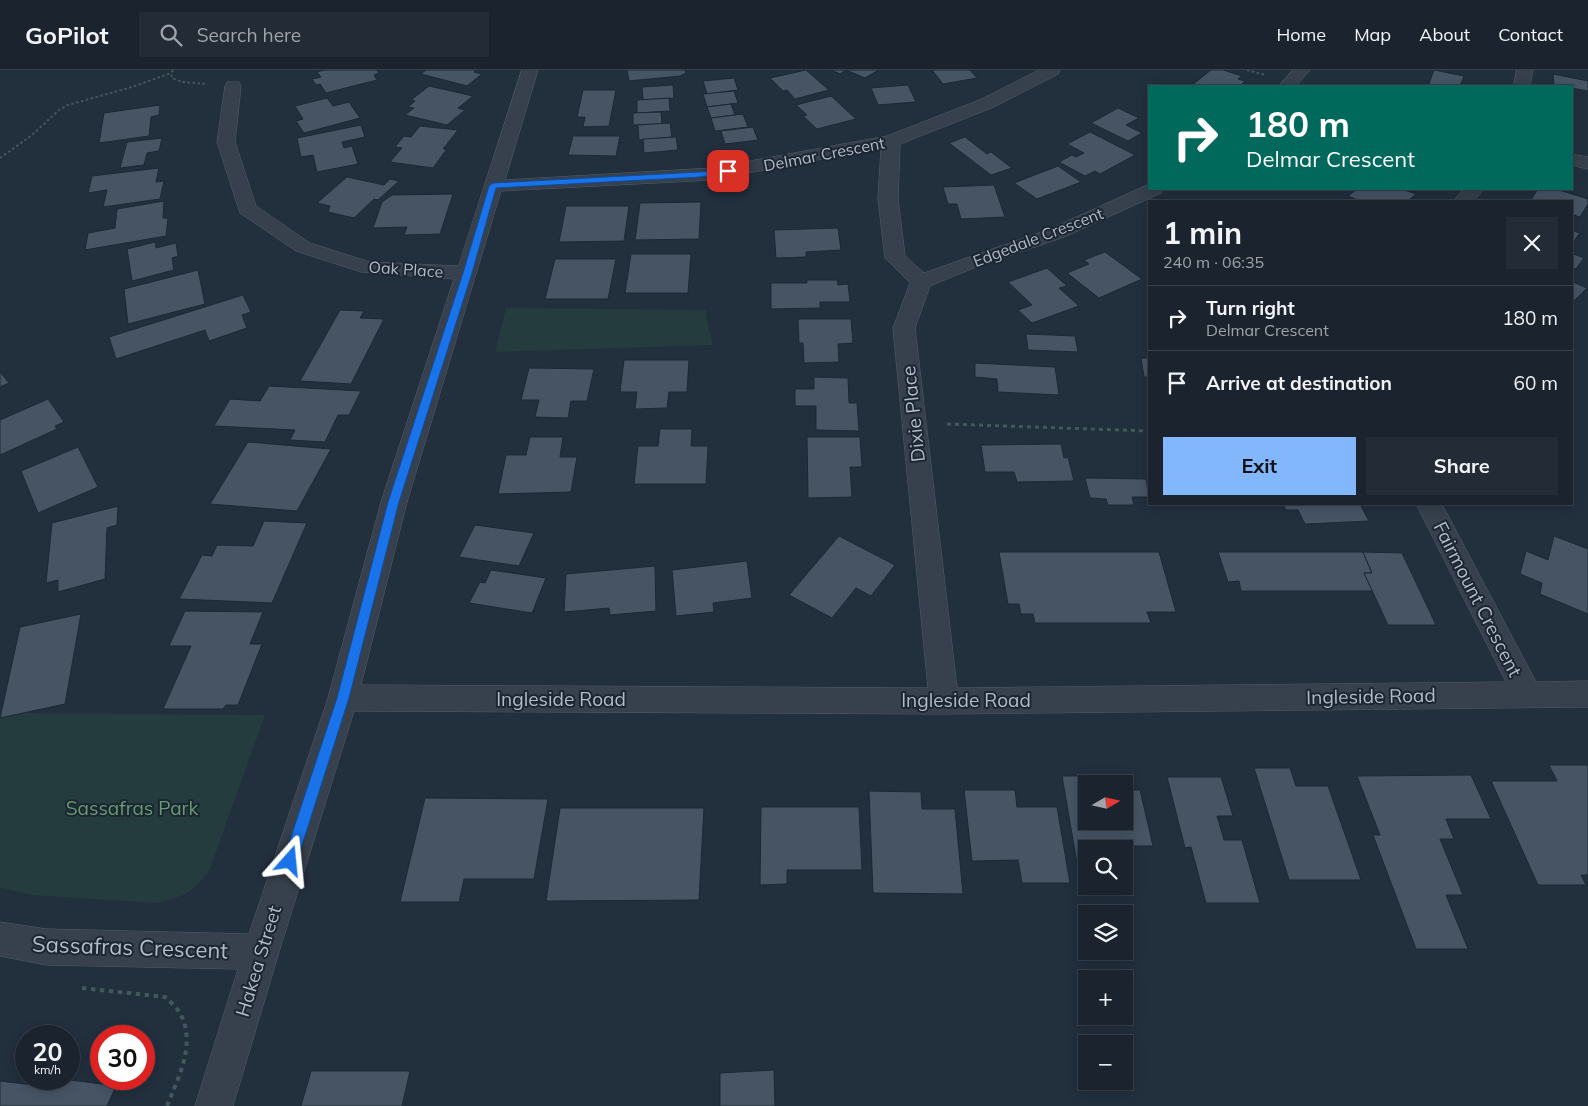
<!DOCTYPE html>
<html lang="en">
<head>
<meta charset="utf-8">
<style>
  :root { --surface:#1a232e; --page:#232b36; --text:#f1f3f6; --muted:#9fa4aa; --line:#38404a; --accent:#82b7fd }
  body { margin:0; font-family:Mulish,sans-serif; background:var(--page); color:var(--text); height:100vh; display:flex; flex-direction:column; font-size:19px; white-space:nowrap }
  * { box-sizing:border-box; margin:0 }
  p { font-size:16px; color:var(--muted) }
  .icon { flex:none; width:28px; height:28px; fill:none; stroke:currentColor; stroke-width:2; stroke-linecap:round; stroke-linejoin:round }
  .map { position:relative; flex:1; overflow:hidden }
  .panel { position:absolute; left:1148px; top:130px; width:425px; height:305px; display:flex; flex-direction:column; background:var(--surface); border-radius:0px; box-shadow:0 2px 12px #0003,0 0 0 1px var(--line) }
  .panel>* { flex:none }
  .banner { position:absolute; left:1148px; top:15px; width:425px; height:105px; border-radius:0px; box-shadow:0 2px 12px #0003,0 0 0 1px var(--line); background:#00695c; color:#fff; overflow:hidden }
  .needle { width:32px; rotate:81deg }
  .controls { position:absolute; left:1078px; top:705px; display:grid; gap:10px }
  .controls a { display:grid; place-items:center; width:55px; height:55px; border-radius:0px; background:var(--surface); box-shadow:0 2px 12px #0003,0 0 0 1px var(--line); font-size:25px }
  .speed { position:absolute; left:15px; top:955px; display:flex; gap:10px; font-size:25px; font-weight:700; text-align:center }
  .speed>* { display:grid; place-content:center; width:65px; height:65px; border-radius:50%; background:var(--surface); box-shadow:0 2px 12px #0003,0 0 0 1px var(--line); line-height:1 }
  .speed small { font-size:12px; font-weight:400 }
  .speed .limit { border:8px solid #d22; background:#fff; color:#111 }
  .pin { position:absolute; display:grid; place-items:center; width:42px; height:42px; color:#fff; margin:-21px; border-radius:10px; box-shadow:0 2px 8px #0006 }
  .me { position:absolute; width:55px; margin:-28px; rotate:18deg; stroke-linejoin:round; filter:drop-shadow(0 0 4px #0008) }
  .turn { display:flex; align-items:center; gap:18px; height:105px; padding:0 15px; font-size:22px }
  .turn .icon { width:65px; height:65px; stroke-width:2.5 }
  .turn b { display:block; font-size:35px; line-height:42px }
  .round { display:grid; place-items:center; flex:none; width:52px; height:52px; border-radius:0px; background:var(--page) }
  .head { display:flex; align-items:center; justify-content:space-between; height:85px; padding:0 15px }
  h1 { font-size:30px; font-weight:700; line-height:38px }
  .button { display:flex; gap:10px; margin-top:auto; padding:10px 15px }
  .button a { flex:1; height:58px; border-radius:0px; background:var(--accent); color:#111; font-size:20px; font-weight:700; line-height:58px; text-align:center }
  .button a+a { background:var(--page); color:var(--text) }
  ul { padding:0; list-style:none }
  li { display:flex; align-items:center; gap:15px; height:65px; padding:0 15px; border-top:1px solid var(--line) }
  li div { flex:1 }
  li b { display:block; font-size:19px }
  li em { font-style:normal }
  header { display:flex; align-items:center; gap:30px; box-sizing:border-box; height:70px; padding:0 25px; background:var(--surface); border-bottom:1px solid var(--line) }
  header strong { font-size:24px }
  nav { display:flex; gap:28px; margin-inline-start:auto; font-size:18px }
  .search { width:350px; height:45px; background:var(--page); display:flex; align-items:center; gap:12px; box-sizing:border-box; padding:0 18px; border-radius:0px; color:var(--muted); font-size:19px }
  .map>svg:first-child { display:block }
  .green { fill:#243c3e }
  .building { fill:#465464; stroke:#1d2834 }
  .lines { fill:none; stroke-linecap:round; stroke-linejoin:round }
  .minor-casing { stroke:#545e6b; stroke-width:1 }
  .path-far2 { stroke:#42595b; stroke-width:2; stroke-dasharray:2.5 2.5; stroke-linecap:butt }
  .path-far1 { stroke:#42595b; stroke-width:3; stroke-dasharray:4 4; stroke-linecap:butt }
  .path { stroke:#42595b; stroke-width:4; stroke-dasharray:4.5 4.5; stroke-linecap:butt }
  .minor { fill:#36414d; fill-rule:evenodd }
  .route { fill:#1a73e8; stroke:#114b97 }
  .labels { text-anchor:middle; dominant-baseline:central; stroke-width:4; stroke-linejoin:round; paint-order:stroke }
  .far-street-label { font-size:16px; fill:#b1bbc9; stroke:#1b2632 }
  .street-label { font-size:19px; fill:#b1bbc9; stroke:#1b2632 }
  .park-label { font-size:19px; fill:#679b71; stroke:#1b2632 }
  .near-street-label { font-size:22px; fill:#b1bbc9; stroke:#1b2632 }
</style>
</head>
<body>
<header>
<strong>GoPilot</strong>
<div class="search"><svg class="icon" aria-label="search" viewBox="0 0 24 24"><circle cx="10" cy="10" r="6"/><path d="M15 15l6 6"/></svg>Search here</div>
<nav><a>Home</a><a>Map</a><a>About</a><a>Contact</a></nav>
</header>
<div class="map">
<svg width="1588" height="1036" viewBox="0 0 1588 1036">
  <rect width="100%" height="100%" fill="#222f3d"/>
  <g class="green">
    <polygon points="506,238 707,240 706,246 713,275 495,282"/>
    <path d="M 0,643 L 265,645 L 210,799 C 194,822 183,827 157,833 L 33,825 L 0,818 Z"/>
  </g>
  <g class="building">
    <polygon points="324,0 377,0 379,3 374,5 377,10 326,23 320,14 316,15 312,9 321,7 317,2"/>
    <polygon points="426,0 477,0 474,2 482,4 467,16 421,4"/>
    <polygon points="627,0 685,0 686,3 680,6 629,11"/>
    <polygon points="806,0 829,20 795,29 787,20 783,21 770,8"/>
    <polygon points="831,0 879,0 865,8 846,0 840,4"/>
    <polygon points="932,0 970,0 977,8 943,14"/>
    <polygon points="1211,0 1223,0 1242,6 1238,9 1245,11 1240,16 1191,16"/>
    <polygon points="1434,0 1464,6 1460,16 1428,16"/>
    <polygon points="1553,4 1588,11 1588,21 1571,18 1571,16 1554,15"/>
    <polygon points="734,8 738,20 707,24 703,11"/>
    <polygon points="673,15 674,28 643,30 642,17"/>
    <polygon points="908,15 916,32 878,35 871,18"/>
    <polygon points="429,16 473,26 458,38 465,40 447,55 405,45 414,38 408,37 415,31 411,30"/>
    <polygon points="583,20 616,20 609,56 583,57 585,47 577,47"/>
    <polygon points="734,21 738,33 707,37 703,24"/>
    <polygon points="831,26 856,49 817,59 803,46 807,45 796,35"/>
    <polygon points="327,28 333,36 349,32 360,48 304,63 296,51 303,49 295,36"/>
    <polygon points="669,28 670,41 637,43 637,30"/>
    <polygon points="731,34 735,45 711,48 707,37"/>
    <polygon points="160,35 159,45 151,47 149,66 99,73 104,43"/>
    <polygon points="1118,38 1139,48 1126,55 1142,63 1128,71 1091,53"/>
    <polygon points="661,42 662,54 633,55 633,43"/>
    <polygon points="743,44 748,57 715,61 711,48"/>
    <polygon points="670,53 672,67 639,70 638,55"/>
    <polygon points="361,55 365,67 342,72 344,78 352,76 358,94 317,102 313,85 301,87 297,68"/>
    <polygon points="420,56 458,60 443,79 447,79 433,98 390,92 402,78 395,77 404,66 411,67"/>
    <polygon points="753,57 758,70 725,74 721,61"/>
    <polygon points="1090,62 1135,85 1100,104 1095,101 1085,106 1059,92 1072,85 1076,87 1084,83 1067,74"/>
    <polygon points="573,66 620,66 616,86 568,85"/>
    <polygon points="676,67 678,80 644,83 643,69"/>
    <polygon points="965,67 987,84 991,82 1012,98 991,105 949,73"/>
    <polygon points="162,68 159,81 147,83 144,95 120,98 127,72"/>
    <polygon points="1058,96 1081,112 1037,129 1014,113"/>
    <polygon points="159,98 156,112 164,111 160,129 103,137 107,120 88,123 92,106"/>
    <polygon points="347,107 384,115 390,109 399,111 378,130 374,129 354,148 328,142 330,136 317,133"/>
    <polygon points="994,115 1005,147 961,149 957,134 948,134 943,117"/>
    <polygon points="1357,119 1401,119 1416,124 1408,131 1360,131 1348,126"/>
    <polygon points="1538,119 1556,119 1588,129 1588,134 1580,147 1571,144 1571,131 1531,130"/>
    <polygon points="453,124 440,164 404,165 407,157 373,158 382,132 392,125"/>
    <polygon points="164,131 163,148 168,148 166,166 85,180 88,163 115,158 117,139"/>
    <polygon points="701,132 699,169 635,170 640,133"/>
    <polygon points="566,136 629,136 624,171 559,172"/>
    <polygon points="838,158 841,180 806,182 806,187 776,188 774,160"/>
    <polygon points="1571,160 1580,163 1571,175"/>
    <polygon points="155,172 156,178 176,173 178,186 172,188 174,200 132,211 127,179"/>
    <polygon points="1105,182 1142,209 1099,228 1067,203 1089,194 1084,190"/>
    <polygon points="1571,183 1584,188 1576,199 1571,198"/>
    <polygon points="631,184 691,184 688,223 625,223"/>
    <polygon points="555,189 616,189 608,229 545,229"/>
    <polygon points="1047,198 1067,216 1059,218 1079,236 1032,253 1018,240 1032,235 1008,212"/>
    <polygon points="198,200 205,234 128,254 124,219"/>
    <polygon points="807,210 837,210 838,215 848,214 850,232 820,232 820,238 771,239 771,213 807,213"/>
    <polygon points="1571,211 1587,218 1571,234"/>
    <polygon points="243,225 251,242 242,245 247,258 209,271 205,260 116,289 109,267"/>
    <polygon points="340,240 364,241 360,248 384,249 351,314 300,311"/>
    <polygon points="798,249 851,249 853,273 838,274 839,292 804,293 803,273 799,273"/>
    <polygon points="1026,264 1075,266 1078,282 1028,280"/>
    <polygon points="1141,288 1149,288 1149,307 1144,307"/>
    <polygon points="624,290 689,290 687,322 669,322 667,338 635,339 637,322 620,322"/>
    <polygon points="975,293 1055,297 1059,325 998,322 997,309 975,307"/>
    <polygon points="529,298 594,299 587,331 571,331 568,348 535,347 539,330 521,330"/>
    <polygon points="0,302 9,313 0,317"/>
    <polygon points="814,307 848,308 849,333 857,333 859,361 816,360 816,336 795,336 795,319 814,319"/>
    <polygon points="269,316 361,321 349,345 338,345 325,372 290,370 295,360 214,356 230,329 260,331"/>
    <polygon points="48,329 64,352 55,356 57,359 0,385 0,350"/>
    <polygon points="660,359 692,359 691,376 708,376 706,414 634,414 638,376 658,376"/>
    <polygon points="530,367 563,367 560,387 577,387 571,422 498,424 506,385 526,385"/>
    <polygon points="807,367 860,367 862,397 850,397 852,427 808,428"/>
    <polygon points="248,372 331,379 297,441 210,434"/>
    <polygon points="1061,374 1064,388 1068,387 1074,411 1017,412 1014,402 985,402 981,375"/>
    <polygon points="78,377 98,417 38,443 21,401"/>
    <polygon points="1085,408 1146,409 1149,427 1132,427 1134,435 1108,435 1106,429 1090,428"/>
    <polygon points="1283,434 1360,434 1369,451 1305,454 1298,440 1286,440"/>
    <polygon points="118,436 117,455 107,458 105,509 58,522 58,510 46,513 52,453"/>
    <polygon points="264,451 307,453 272,533 179,529 202,485 212,486 217,475 253,476"/>
    <polygon points="475,455 534,463 519,496 459,487"/>
    <polygon points="839,466 895,495 871,526 856,518 832,548 789,525"/>
    <polygon points="1554,466 1588,479 1588,544 1540,524 1542,513 1520,504 1526,481 1548,490"/>
    <polygon points="999,482 1159,482 1176,542 1147,542 1151,553 1035,553 1033,544 1021,544 1019,534 1008,534"/>
    <polygon points="1218,482 1363,482 1372,503 1364,503 1373,521 1241,521 1239,511 1228,512"/>
    <polygon points="1363,482 1402,483 1436,555 1388,555 1364,503 1372,503"/>
    <polygon points="747,491 752,528 713,533 714,542 676,546 672,500"/>
    <polygon points="655,496 656,541 610,545 609,538 564,542 566,504"/>
    <polygon points="491,500 546,508 532,543 469,533 480,512 485,513"/>
    <polygon points="185,541 263,542 250,574 262,574 238,635 226,635 223,639 163,639 191,576 169,576"/>
    <polygon points="81,544 65,634 0,648 20,557"/>
    <polygon points="1549,695 1588,695 1588,805 1581,805 1586,815 1538,815 1491,711 1557,711"/>
    <polygon points="1254,698 1290,698 1296,716 1328,716 1361,810 1289,810"/>
    <polygon points="1471,705 1491,749 1446,749 1454,769 1440,769 1463,825 1446,825 1468,879 1416,879 1373,765 1380,765 1357,706"/>
    <polygon points="1062,706 1104,706 1106,714 1086,714 1086,751 1124,751 1124,720 1140,720 1153,776 1119,776 1120,779 1086,779 1086,799 1078,799"/>
    <polygon points="1167,707 1221,707 1233,746 1217,746 1224,770 1242,770 1260,833 1206,833 1191,777 1185,778"/>
    <polygon points="964,720 1015,720 1017,737 1057,737 1070,813 1022,813 1018,790 972,791"/>
    <polygon points="869,721 921,722 922,739 955,739 963,824 873,823"/>
    <polygon points="425,728 548,729 534,809 464,809 459,832 400,832"/>
    <polygon points="761,737 859,737 862,800 787,800 787,814 760,815"/>
    <polygon points="560,738 704,738 699,830 546,831"/>
    <polygon points="774,1000 775,1036 720,1036 720,1003"/>
    <polygon points="311,1001 410,1001 402,1036 301,1036"/>
    <polygon points="64,1009 116,1016 107,1036 0,1036 0,1011 60,1018"/>
  </g>
  <g class="lines">
    <defs>
      <g id="minor">
        <path d="M 522,0 L 538,0 L 505,110 L 712,98 L 887,66 L 982,29 L 1039,0 L 1060,0 L 1058,4 L 994,37 L 900,74 L 898,129 L 905,186 L 924,203 L 1050,159 L 1147,115 L 1149,115 L 1149,119 L 1163,119 L 1161,123 L 1064,167 L 976,197 L 930,216 L 915,258 L 957,618 L 1506,612 L 1416,434 L 1442,434 L 1536,612 L 1588,611 L 1588,637 L 944,644 L 354,641 L 279,882 L 233,1036 L 195,1036 L 238,899 L 46,895 L 0,886 L 0,852 L 46,859 L 249,864 L 328,628 L 381,432 L 454,209 L 361,202 L 296,181 L 240,143 L 217,72 L 225,16 L 227,12 L 239,12 L 241,16 L 235,72 L 256,136 L 310,173 L 370,192 L 458,196 ZM 881,78 L 878,129 L 885,188 L 910,213 L 893,258 L 928,618 L 361,615 L 407,432 L 501,121 L 712,110 Z"/>
        <polygon points="1293,0 1310,0 1296,16 1279,16"/>
        <polygon points="1517,0 1533,0 1530,16 1514,16"/>
        <polygon points="1571,84 1588,87 1588,99 1571,95"/>
        <polygon points="1464,119 1484,119 1474,131 1454,131"/>
      </g>
    </defs>
    <use href="#minor" class="minor-casing"/>
    <g class="path-far2">
      <polyline points="173,0 171,3 172,8 182,12 207,14"/>
      <polyline points="1247,0 1265,5"/>
      <polyline points="0,88 32,65 59,40 68,35 132,17 171,3"/>
    </g>
    <polyline class="path-far1" points="947,354 1149,361"/>
    <path class="path" d="M 82,918 L 165,927 C 170,932 178,938 181,945 C 196,975 178,1008 167,1036"/>
    <use href="#minor" class="minor"/>
  </g>
  <polygon class="route" points="728,99 732,101 731,103 700,107 496,118 472,203 399,432 349,628 297,791 295,796 290,798 285,796 283,791 337,628 388,432 463,203 489,116 493,113 700,102"/>
  <g class="labels">
    <g class="far-street-label">
      <text transform="translate(824 84) rotate(-11)">Delmar Crescent</text>
      <text transform="translate(1038 167) rotate(-21)">Edgedale Crescent</text>
      <text transform="translate(406 199) rotate(4)">Oak Place</text>
    </g>
    <g class="street-label">
      <text transform="translate(913 344) rotate(-96)">Dixie Place</text>
      <text transform="translate(1478 529) rotate(63)">Fairmount Crescent</text>
      <text transform="translate(1371 626) rotate(-1)">Ingleside Road</text>
      <text x="561" y="629">Ingleside Road</text>
      <text x="966" y="630">Ingleside Road</text>
      <text transform="translate(258 891) rotate(-73)">Hakea Street</text>
    </g>
    <g class="park-label">
      <text x="132" y="738">Sassafras Park</text>
    </g>
    <g class="near-street-label">
      <text transform="translate(130 877) rotate(2)">Sassafras Crescent</text>
    </g>
  </g>
</svg>
<div class="controls">
<a><svg class="needle" viewBox="-14 -14 28 28"><path d="M0-13l5 13h-10z" fill="#e53935"/><path d="M0 13l5-13h-10z" fill="#9fa4aa"/></svg></a>
<a><svg class="icon" aria-label="search" viewBox="0 0 24 24"><circle cx="10" cy="10" r="6"/><path d="M15 15l6 6"/></svg></a>
<a><svg class="icon" aria-label="layers" viewBox="0 0 24 24"><path d="M12 4l9 5-9 5-9-5zM3 14l9 5 9-5"/></svg></a>
<a>+</a>
<a>−</a>
</div>
<div class="speed"><div>20<small>km/h</small></div><div class="limit">30</div></div>
<div class="pin" style="left:728px;top:101px;background:#d93025"><svg class="icon" aria-label="arrive" viewBox="0 0 24 24"><path d="M6 21V4h12l-3 4 3 4H6"/></svg></div>
<svg class="me" style="left:290px;top:791px" viewBox="-20 -20 40 40"><path d="M0-17L14 15 0 8-14 15z" fill="#1a73e8" stroke="#fff" stroke-width="4"/></svg>
<div class="banner">
<div class="turn"><svg class="icon" aria-label="right" viewBox="0 0 24 24"><path d="M7 20v-9h11M14 6l5 5-5 5"/></svg><div><b>180 m</b>Delmar Crescent</div></div>
</div>
<section class="panel">
<div class="head"><div><h1>1 min</h1><p>240 m · 06:35</p></div><a class="round"><svg class="icon" aria-label="close" viewBox="0 0 24 24"><path d="M6 6l12 12M18 6L6 18"/></svg></a></div>
<ul>
<li><svg class="icon" aria-label="right" viewBox="0 0 24 24"><path d="M7 20v-9h11M14 6l5 5-5 5"/></svg><div><b>Turn right</b><p>Delmar Crescent</p></div><em>180 m</em></li>
<li><svg class="icon" aria-label="arrive" viewBox="0 0 24 24"><path d="M6 21V4h12l-3 4 3 4H6"/></svg><div><b>Arrive at destination</b></div><em>60 m</em></li>
</ul>
<div class="button"><a>Exit</a><a>Share</a></div>
</section>
</div>
</body>
</html>
